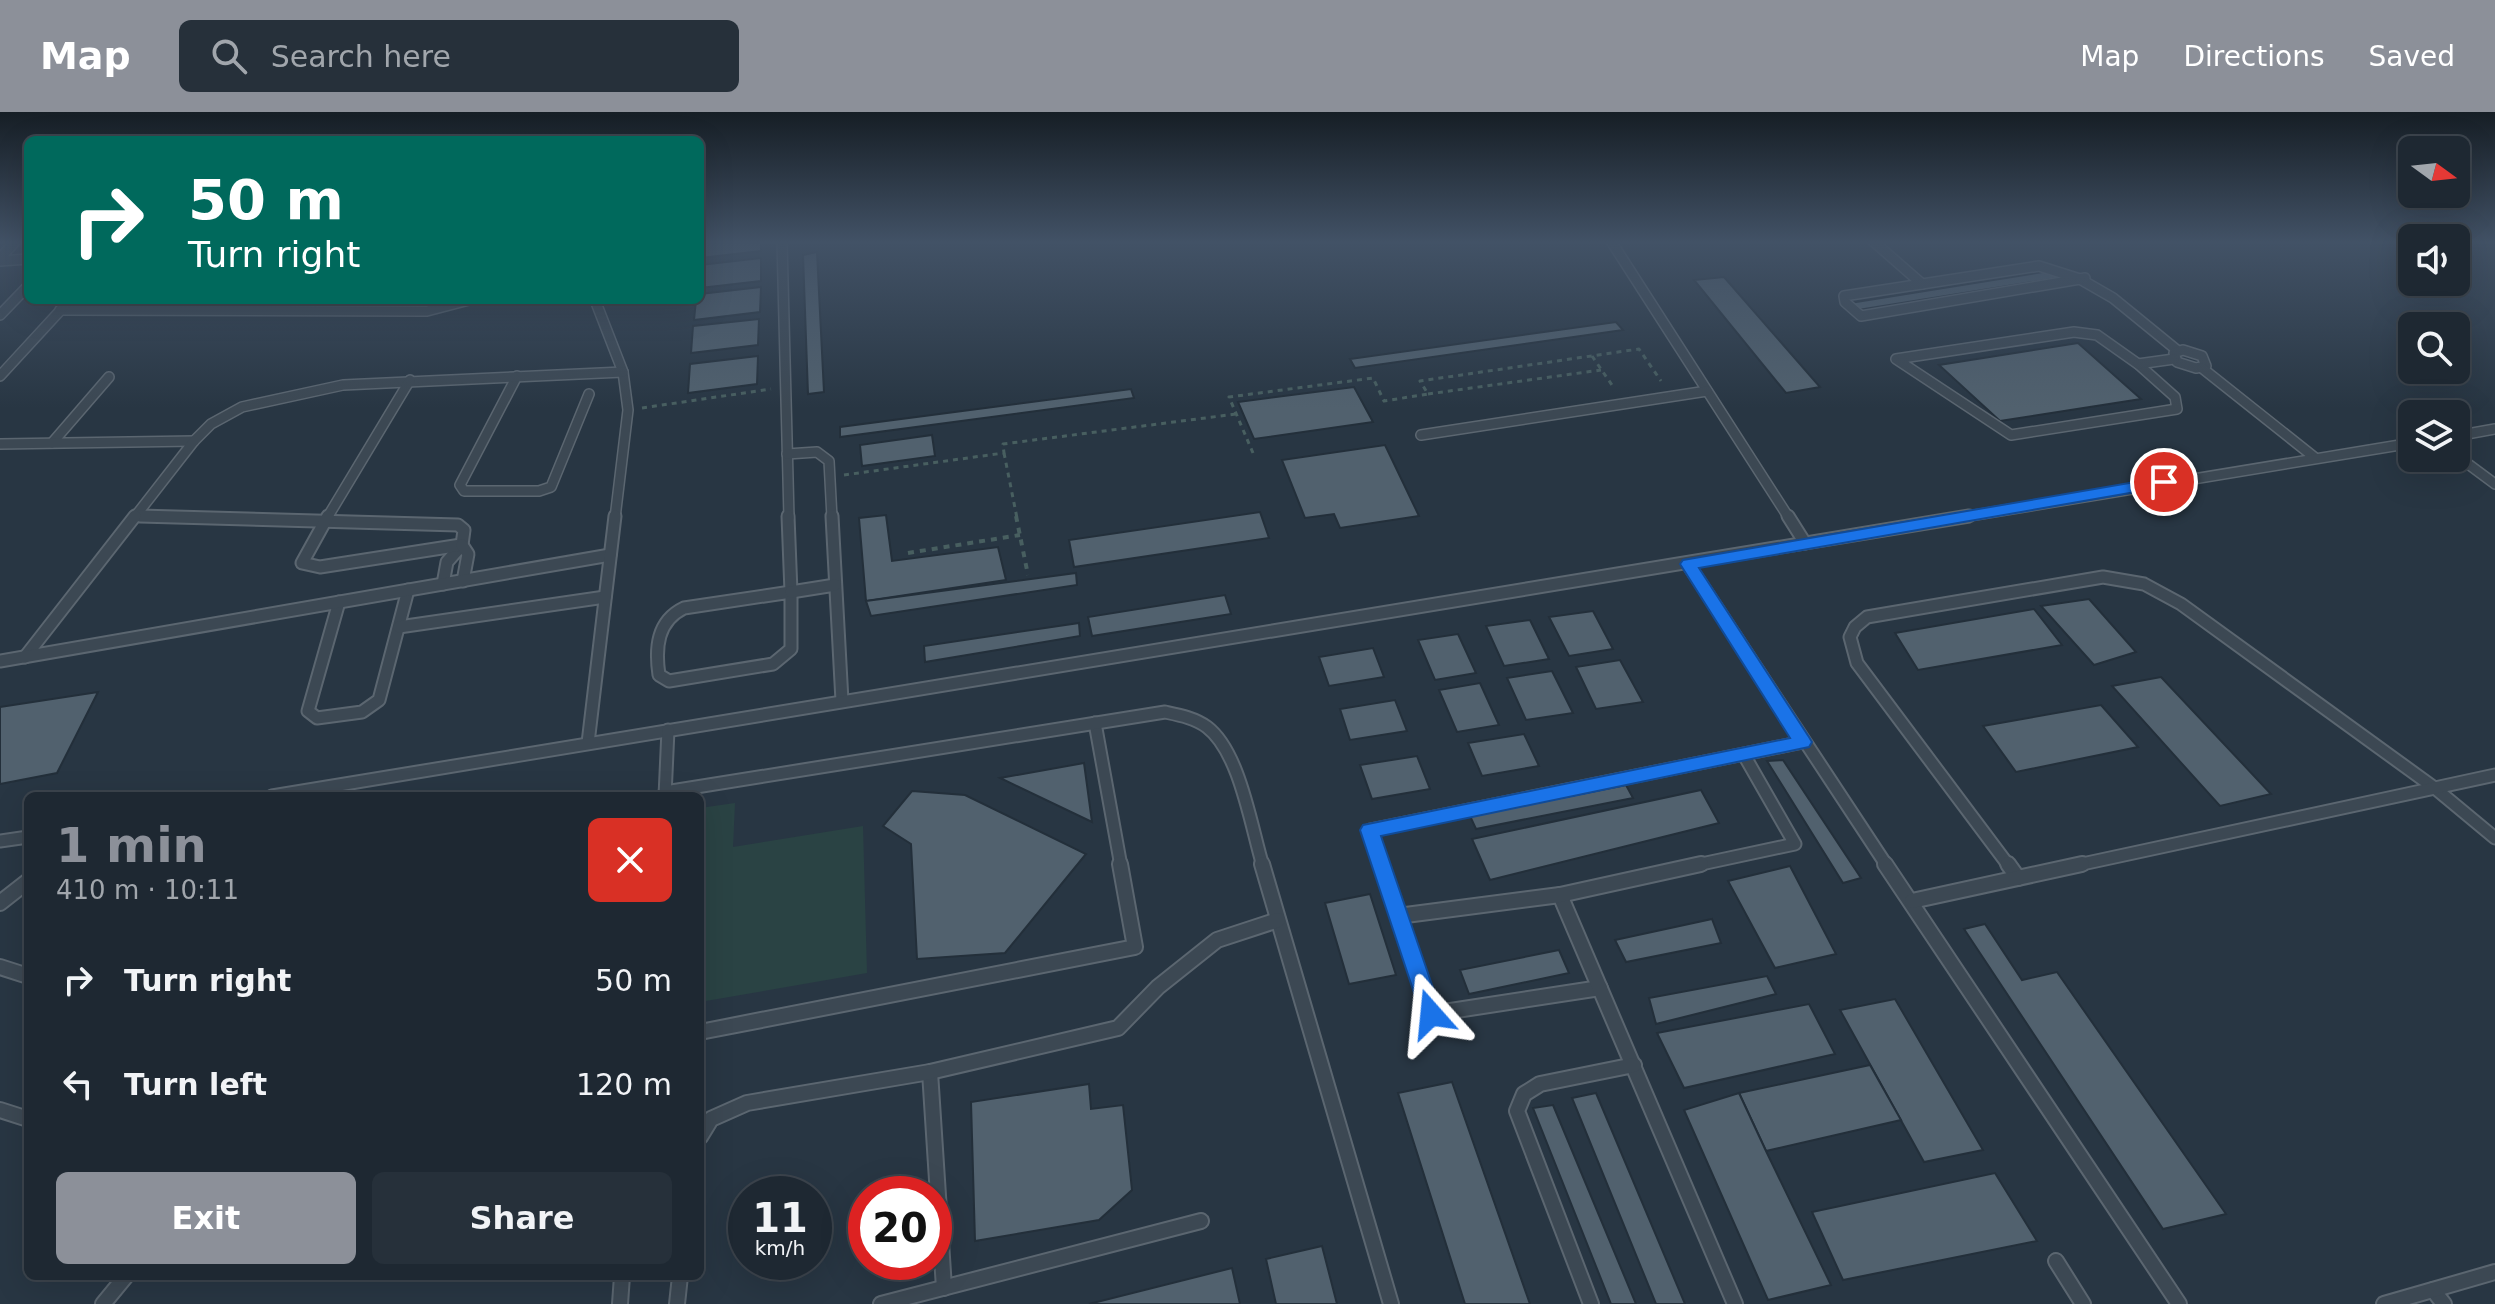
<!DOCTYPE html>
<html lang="en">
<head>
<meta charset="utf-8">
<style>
  :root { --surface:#1e2832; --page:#26303a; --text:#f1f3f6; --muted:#a1a6ac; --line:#3c444d; --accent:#8c9099 }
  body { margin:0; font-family:"DejaVu Sans",sans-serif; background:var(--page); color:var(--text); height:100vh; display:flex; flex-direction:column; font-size:30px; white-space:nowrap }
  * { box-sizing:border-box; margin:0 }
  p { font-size:26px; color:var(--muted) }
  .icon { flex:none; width:44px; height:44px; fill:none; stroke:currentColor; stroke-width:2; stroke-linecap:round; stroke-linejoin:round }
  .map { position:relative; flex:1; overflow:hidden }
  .side { position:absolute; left:24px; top:680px; width:680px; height:488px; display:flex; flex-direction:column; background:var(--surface); border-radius:12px; box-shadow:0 8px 32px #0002,0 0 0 2px var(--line) }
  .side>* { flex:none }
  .top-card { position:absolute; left:24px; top:24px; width:680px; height:168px; border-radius:12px; box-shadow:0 8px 32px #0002,0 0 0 2px var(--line); background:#00695c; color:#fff; overflow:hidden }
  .needle { width:52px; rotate:105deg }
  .tools { position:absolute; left:2398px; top:24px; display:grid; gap:16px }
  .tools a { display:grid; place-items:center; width:72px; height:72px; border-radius:12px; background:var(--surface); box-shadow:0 8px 32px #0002,0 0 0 2px var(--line); font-size:40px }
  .speed { position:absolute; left:728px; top:1064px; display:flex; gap:16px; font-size:40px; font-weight:700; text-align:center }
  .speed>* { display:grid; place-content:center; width:104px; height:104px; border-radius:50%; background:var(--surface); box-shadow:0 8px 32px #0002,0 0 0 2px var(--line); line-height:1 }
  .speed small { font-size:20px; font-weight:400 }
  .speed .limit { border:12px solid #d22; background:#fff; color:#111 }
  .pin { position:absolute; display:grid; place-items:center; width:68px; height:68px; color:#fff; margin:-34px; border:4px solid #fff; border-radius:50%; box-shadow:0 2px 8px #0007 }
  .me { position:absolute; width:88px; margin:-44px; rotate:342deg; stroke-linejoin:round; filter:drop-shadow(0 0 6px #0008) }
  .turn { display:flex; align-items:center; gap:28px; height:168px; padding:0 32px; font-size:36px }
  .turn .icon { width:104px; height:104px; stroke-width:2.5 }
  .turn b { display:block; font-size:56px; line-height:68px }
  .round { display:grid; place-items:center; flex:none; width:84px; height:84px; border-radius:12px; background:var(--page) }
  .head { display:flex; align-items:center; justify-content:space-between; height:136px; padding:0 32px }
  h1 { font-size:48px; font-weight:700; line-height:60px; color:var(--accent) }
  .cta { display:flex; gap:16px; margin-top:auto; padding:16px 32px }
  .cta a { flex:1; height:92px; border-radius:12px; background:var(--accent); color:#fff; font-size:32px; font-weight:700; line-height:92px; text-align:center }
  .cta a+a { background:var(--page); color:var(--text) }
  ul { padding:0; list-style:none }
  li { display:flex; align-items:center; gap:24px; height:104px; padding:0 32px }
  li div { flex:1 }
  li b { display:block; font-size:30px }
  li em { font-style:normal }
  header { display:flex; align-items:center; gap:48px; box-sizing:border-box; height:112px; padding:0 40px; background:var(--accent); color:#fff }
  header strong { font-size:38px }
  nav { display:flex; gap:44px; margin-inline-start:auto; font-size:28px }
  .search { width:560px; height:72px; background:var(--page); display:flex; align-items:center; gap:20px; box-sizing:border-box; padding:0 28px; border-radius:12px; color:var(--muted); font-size:30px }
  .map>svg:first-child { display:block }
  .green { fill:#2a4344 }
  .building { fill:#51616e; stroke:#232f3a; stroke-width:2 }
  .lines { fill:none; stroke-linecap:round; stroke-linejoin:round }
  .service-far2-casing { stroke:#5b6670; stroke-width:12 }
  .service-far1-casing { stroke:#5b6670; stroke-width:15 }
  .service-casing { stroke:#5b6670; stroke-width:18 }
  .path-far1 { stroke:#485f60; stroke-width:3; stroke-dasharray:5 5; stroke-linecap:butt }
  .path { stroke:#485f60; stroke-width:4; stroke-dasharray:6 6; stroke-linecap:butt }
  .service-far2 { stroke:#3c4853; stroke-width:9 }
  .service-far1 { stroke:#3c4853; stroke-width:11 }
  .service { stroke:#3c4853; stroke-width:14 }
  .route { fill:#1a73e8; stroke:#114b97; stroke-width:2 }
</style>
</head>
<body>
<header>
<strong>Map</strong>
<div class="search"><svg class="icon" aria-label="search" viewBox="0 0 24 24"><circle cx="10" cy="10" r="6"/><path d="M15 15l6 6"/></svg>Search here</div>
<nav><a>Map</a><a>Directions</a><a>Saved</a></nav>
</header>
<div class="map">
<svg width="2495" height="1192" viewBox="0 0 2495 1192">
  <rect width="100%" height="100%" fill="#283643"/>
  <polygon class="green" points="735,691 733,735 863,714 867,861 700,890 700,696"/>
  <g class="building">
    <polygon points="701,129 761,129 761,139 700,146"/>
    <polygon points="817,140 824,280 808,282 803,143"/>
    <polygon points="761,146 761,169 700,176 700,153"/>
    <polygon points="2049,159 2058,166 1858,198 1850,191"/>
    <polygon points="1724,165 1820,275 1786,281 1694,168"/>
    <polygon points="761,175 760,200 694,208 696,188 700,188 700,182"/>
    <polygon points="182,188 406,188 177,194"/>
    <polygon points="759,207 758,233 691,241 693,214"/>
    <polygon points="1616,210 1623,218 1355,256 1350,247"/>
    <polygon points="2078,231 2141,287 2000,309 1939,253"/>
    <polygon points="758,244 757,272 688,281 690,252"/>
    <polygon points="1354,275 1373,310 1254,327 1238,290"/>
    <polygon points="1131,277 1134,286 840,325 840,315"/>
    <polygon points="932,323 935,344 862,354 860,333"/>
    <polygon points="1385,333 1419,404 1340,416 1334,402 1305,406 1282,348"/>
    <polygon points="1260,400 1269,426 1074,455 1069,428"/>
    <polygon points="886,403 892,449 998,435 1006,468 866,489 859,406"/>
    <polygon points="1076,461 1077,473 871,504 866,489"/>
    <polygon points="1225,483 1231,502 1092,524 1088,505"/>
    <polygon points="2089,487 2136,540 2094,553 2041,494"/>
    <polygon points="2034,497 2062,533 1918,558 1895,521"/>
    <polygon points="1593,499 1613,537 1569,544 1549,505"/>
    <polygon points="1530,508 1549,547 1504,554 1486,514"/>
    <polygon points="1079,511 1080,524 925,550 924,534"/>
    <polygon points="1458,522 1476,561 1435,568 1418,528"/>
    <polygon points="1373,536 1384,565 1329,574 1319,545"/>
    <polygon points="1620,548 1643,590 1596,597 1576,555"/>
    <polygon points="1552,559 1573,601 1526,608 1507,566"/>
    <polygon points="2161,565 2271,682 2220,694 2112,574"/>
    <polygon points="1480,571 1499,613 1457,620 1439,578"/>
    <polygon points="98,580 57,661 0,672 0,595"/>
    <polygon points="1395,588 1407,619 1350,628 1340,597"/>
    <polygon points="2101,593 2138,635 2016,660 1983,614"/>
    <polygon points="1524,622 1539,654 1482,664 1468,631"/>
    <polygon points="1417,644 1430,677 1372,687 1360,653"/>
    <polygon points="1783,648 1861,766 1843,771 1767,649"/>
    <polygon points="1084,651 1092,710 1000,666"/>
    <polygon points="1626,673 1633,686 1476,717 1470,704"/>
    <polygon points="1701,678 1719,711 1490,768 1472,727"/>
    <polygon points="912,679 965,683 1086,742 1005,841 917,847 911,732 883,714"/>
    <polygon points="1790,754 1836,842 1775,856 1728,769"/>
    <polygon points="1370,782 1396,863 1349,872 1325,791"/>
    <polygon points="1712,807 1721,831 1626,850 1615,828"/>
    <polygon points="1985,812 2022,868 2057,860 2226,1102 2163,1117 1964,817"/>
    <polygon points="1559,838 1569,861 1469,882 1460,858"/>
    <polygon points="1767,864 1776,882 1656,912 1649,886"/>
    <polygon points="1895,887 1983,1038 1924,1050 1840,898"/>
    <polygon points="1809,892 1835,942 1684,976 1657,921"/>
    <polygon points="1870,953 1901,1008 1766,1039 1739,981"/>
    <polygon points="1452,970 1530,1192 1465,1192 1398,981"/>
    <polygon points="1089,972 1091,997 1123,993 1132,1078 1099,1108 975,1129 971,990"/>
    <polygon points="1596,981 1685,1192 1656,1192 1572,986"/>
    <polygon points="1739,981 1766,1039 1831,1173 1768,1188 1684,998"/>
    <polygon points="1553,993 1636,1192 1611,1192 1533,996"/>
    <polygon points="1995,1061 2037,1129 1843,1168 1812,1100"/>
    <polygon points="1322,1134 1337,1192 1276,1192 1266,1147"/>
    <polygon points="1232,1156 1240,1192 1089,1192"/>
  </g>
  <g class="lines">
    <defs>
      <g id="service-far2">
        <polyline points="782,129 789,406"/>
        <polyline points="1611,129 1789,406"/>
        <polyline points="1873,129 1922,172"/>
        <polyline points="0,146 16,129"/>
        <polyline points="0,149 28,147"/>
        <polygon points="2039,154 2080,167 1861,204 1845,190 1844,184"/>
        <polyline points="2080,167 2113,186 2178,239"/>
        <polyline points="2080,167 2085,166"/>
        <polyline points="595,188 623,260 628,298 615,406"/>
        <polyline points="60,198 427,199 469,188"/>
        <polyline points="0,203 28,174"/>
        <polygon points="2074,220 2097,223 2138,252 2175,285 2177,297 2011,323 1896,247"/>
        <polygon points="2183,238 2202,244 2206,254 2196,256 2177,250 2174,241"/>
        <polyline points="2138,252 2174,247"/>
        <polyline points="2202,256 2314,345"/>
        <polyline points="0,264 70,188"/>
        <polyline points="517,264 460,373 464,379 539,379 551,375 589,282"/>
        <polyline points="1421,323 1707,279"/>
        <polyline points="2456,324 2495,317"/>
        <polyline points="52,331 109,265"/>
        <polyline points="0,332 194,329"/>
        <polyline points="787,342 817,340 829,349 832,406"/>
        <polyline points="2456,343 2495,372"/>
        <polyline points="136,404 211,406"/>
        <polyline points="134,406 194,329 211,312 242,295 343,273 623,260"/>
        <polyline points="327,406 410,268"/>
        <polyline points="1957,406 2412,331"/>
      </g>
      <g id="service-far1">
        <polyline points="140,404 458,413 464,418 462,433 447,450 443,472"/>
        <polyline points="328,404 302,451 320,455 461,433"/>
        <polyline points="788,404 791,480"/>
        <polyline points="832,404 842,589"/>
        <polyline points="1788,404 1805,431"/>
        <polyline points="462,433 468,442 463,469"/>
        <polyline points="1688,452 1887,754"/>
        <path d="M 791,480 L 791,537 L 773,552 L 669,569 L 659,563 C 655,536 657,509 684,496 Z"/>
        <polyline points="791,480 835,473"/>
        <polyline points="339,490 308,599 317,606 362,600 379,588 408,478"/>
        <polyline points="399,515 605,485"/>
        <polyline points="25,545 135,404"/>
        <polyline points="0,549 610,443"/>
        <polyline points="1095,611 1121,754"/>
        <polyline points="588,631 615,404"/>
        <path d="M 665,680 L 1165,600 C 1179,603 1195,606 1207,615 C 1240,640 1251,715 1263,754"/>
        <polyline points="272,684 1969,404"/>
        <polyline points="665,684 668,618"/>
        <polyline points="0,729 28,725"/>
        <polyline points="1382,754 1370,718 1803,630"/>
        <polyline points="1692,754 1795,732 1744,643"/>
        <polyline points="2009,754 1857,551 1850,525 1855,515 1867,505 2103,465 2144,472 2181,492 2436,677 2495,726"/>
        <polyline points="2073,754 2495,663"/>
      </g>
      <g id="service">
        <polyline points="1262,752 1391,1192"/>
        <polyline points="1381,752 1431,902 1600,876"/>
        <polyline points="1885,752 2179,1192"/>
        <polyline points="2008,752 2018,766"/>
        <polyline points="1560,783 1735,1192"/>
        <polyline points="1912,789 2082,752"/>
        <polyline points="0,791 28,769"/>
        <polyline points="1398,804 1560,783 1701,752"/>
        <polyline points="0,855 28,864"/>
        <polyline points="700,920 1135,835 1120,752"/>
        <polyline points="930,960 944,1176"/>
        <polyline points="0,998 28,1007"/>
        <polyline points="700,1025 711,1007 747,991 930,960 1118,916 1158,875 1217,828 1278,808"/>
        <polyline points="2056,1149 2083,1192"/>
        <polyline points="2433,1178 2444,1192"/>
        <polyline points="103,1192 126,1164"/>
        <polyline points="620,1192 622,1164"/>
        <polyline points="677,1192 680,1164"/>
        <polyline points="881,1192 1201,1109"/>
        <polyline points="1591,1192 1517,999 1524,982 1540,972 1634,953"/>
        <polyline points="2384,1192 2495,1160"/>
      </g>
    </defs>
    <use href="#service-far2" class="service-far2-casing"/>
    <use href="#service-far1" class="service-far1-casing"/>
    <use href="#service" class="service-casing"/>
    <g class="path-far1">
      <polyline points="1592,244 1614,276"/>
      <polyline points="1428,282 1601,258"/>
      <polyline points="642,296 771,277"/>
      <polyline points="1004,341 1017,406"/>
      <polyline points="1253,341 1229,285 1373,266 1384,289 1428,282 1420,269 1639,237 1661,269"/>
      <polyline points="844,363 1004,341 1003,332 1236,302"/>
    </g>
    <g class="path">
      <polyline points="1016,404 1028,463"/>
      <polyline points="908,441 1020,423"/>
    </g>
    <use href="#service-far2" class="service-far2"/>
    <use href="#service-far1" class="service-far1"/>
    <use href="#service" class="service"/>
  </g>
  <linearGradient id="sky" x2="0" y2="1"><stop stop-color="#161e25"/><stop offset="0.44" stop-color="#425266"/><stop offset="1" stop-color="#425266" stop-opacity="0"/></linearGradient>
  <rect width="2495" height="296" fill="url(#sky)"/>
  <polygon class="route" points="2164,365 2172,370 2170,374 1699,456 1809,625 1812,630 1809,635 1381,724 1442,902 1438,908 1431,911 1423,908 1360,718 1363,713 1790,626 1680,452 1683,448"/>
</svg>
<div class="tools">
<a><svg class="needle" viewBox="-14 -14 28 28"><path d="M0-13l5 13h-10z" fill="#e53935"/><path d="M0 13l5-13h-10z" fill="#a1a6ac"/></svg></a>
<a><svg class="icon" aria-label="sound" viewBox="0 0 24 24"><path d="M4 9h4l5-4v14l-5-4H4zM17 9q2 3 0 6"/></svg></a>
<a><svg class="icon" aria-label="search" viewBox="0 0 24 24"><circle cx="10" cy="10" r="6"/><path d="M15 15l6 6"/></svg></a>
<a><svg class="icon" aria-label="layers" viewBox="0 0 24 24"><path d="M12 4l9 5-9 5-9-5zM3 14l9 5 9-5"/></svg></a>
</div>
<div class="speed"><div>11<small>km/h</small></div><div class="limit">20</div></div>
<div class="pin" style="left:2164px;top:370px;background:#d93025"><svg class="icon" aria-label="arrive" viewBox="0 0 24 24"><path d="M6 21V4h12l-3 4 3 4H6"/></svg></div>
<svg class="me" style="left:1431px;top:902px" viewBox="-20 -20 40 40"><path d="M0-17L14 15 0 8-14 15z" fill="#1a73e8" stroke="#fff" stroke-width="4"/></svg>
<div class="top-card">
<div class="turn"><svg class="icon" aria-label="right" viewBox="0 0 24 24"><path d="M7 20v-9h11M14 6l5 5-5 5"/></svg><div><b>50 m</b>Turn right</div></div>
</div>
<section class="side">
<div class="head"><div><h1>1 min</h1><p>410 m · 10:11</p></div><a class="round" style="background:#d93025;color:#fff"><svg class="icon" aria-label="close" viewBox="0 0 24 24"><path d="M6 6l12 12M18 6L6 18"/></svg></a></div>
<ul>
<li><svg class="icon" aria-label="right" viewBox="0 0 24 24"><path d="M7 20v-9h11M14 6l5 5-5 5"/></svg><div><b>Turn right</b></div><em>50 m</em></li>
<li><svg class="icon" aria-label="left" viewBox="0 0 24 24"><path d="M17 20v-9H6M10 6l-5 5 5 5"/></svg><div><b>Turn left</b></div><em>120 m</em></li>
</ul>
<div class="cta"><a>Exit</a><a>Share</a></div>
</section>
</div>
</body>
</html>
